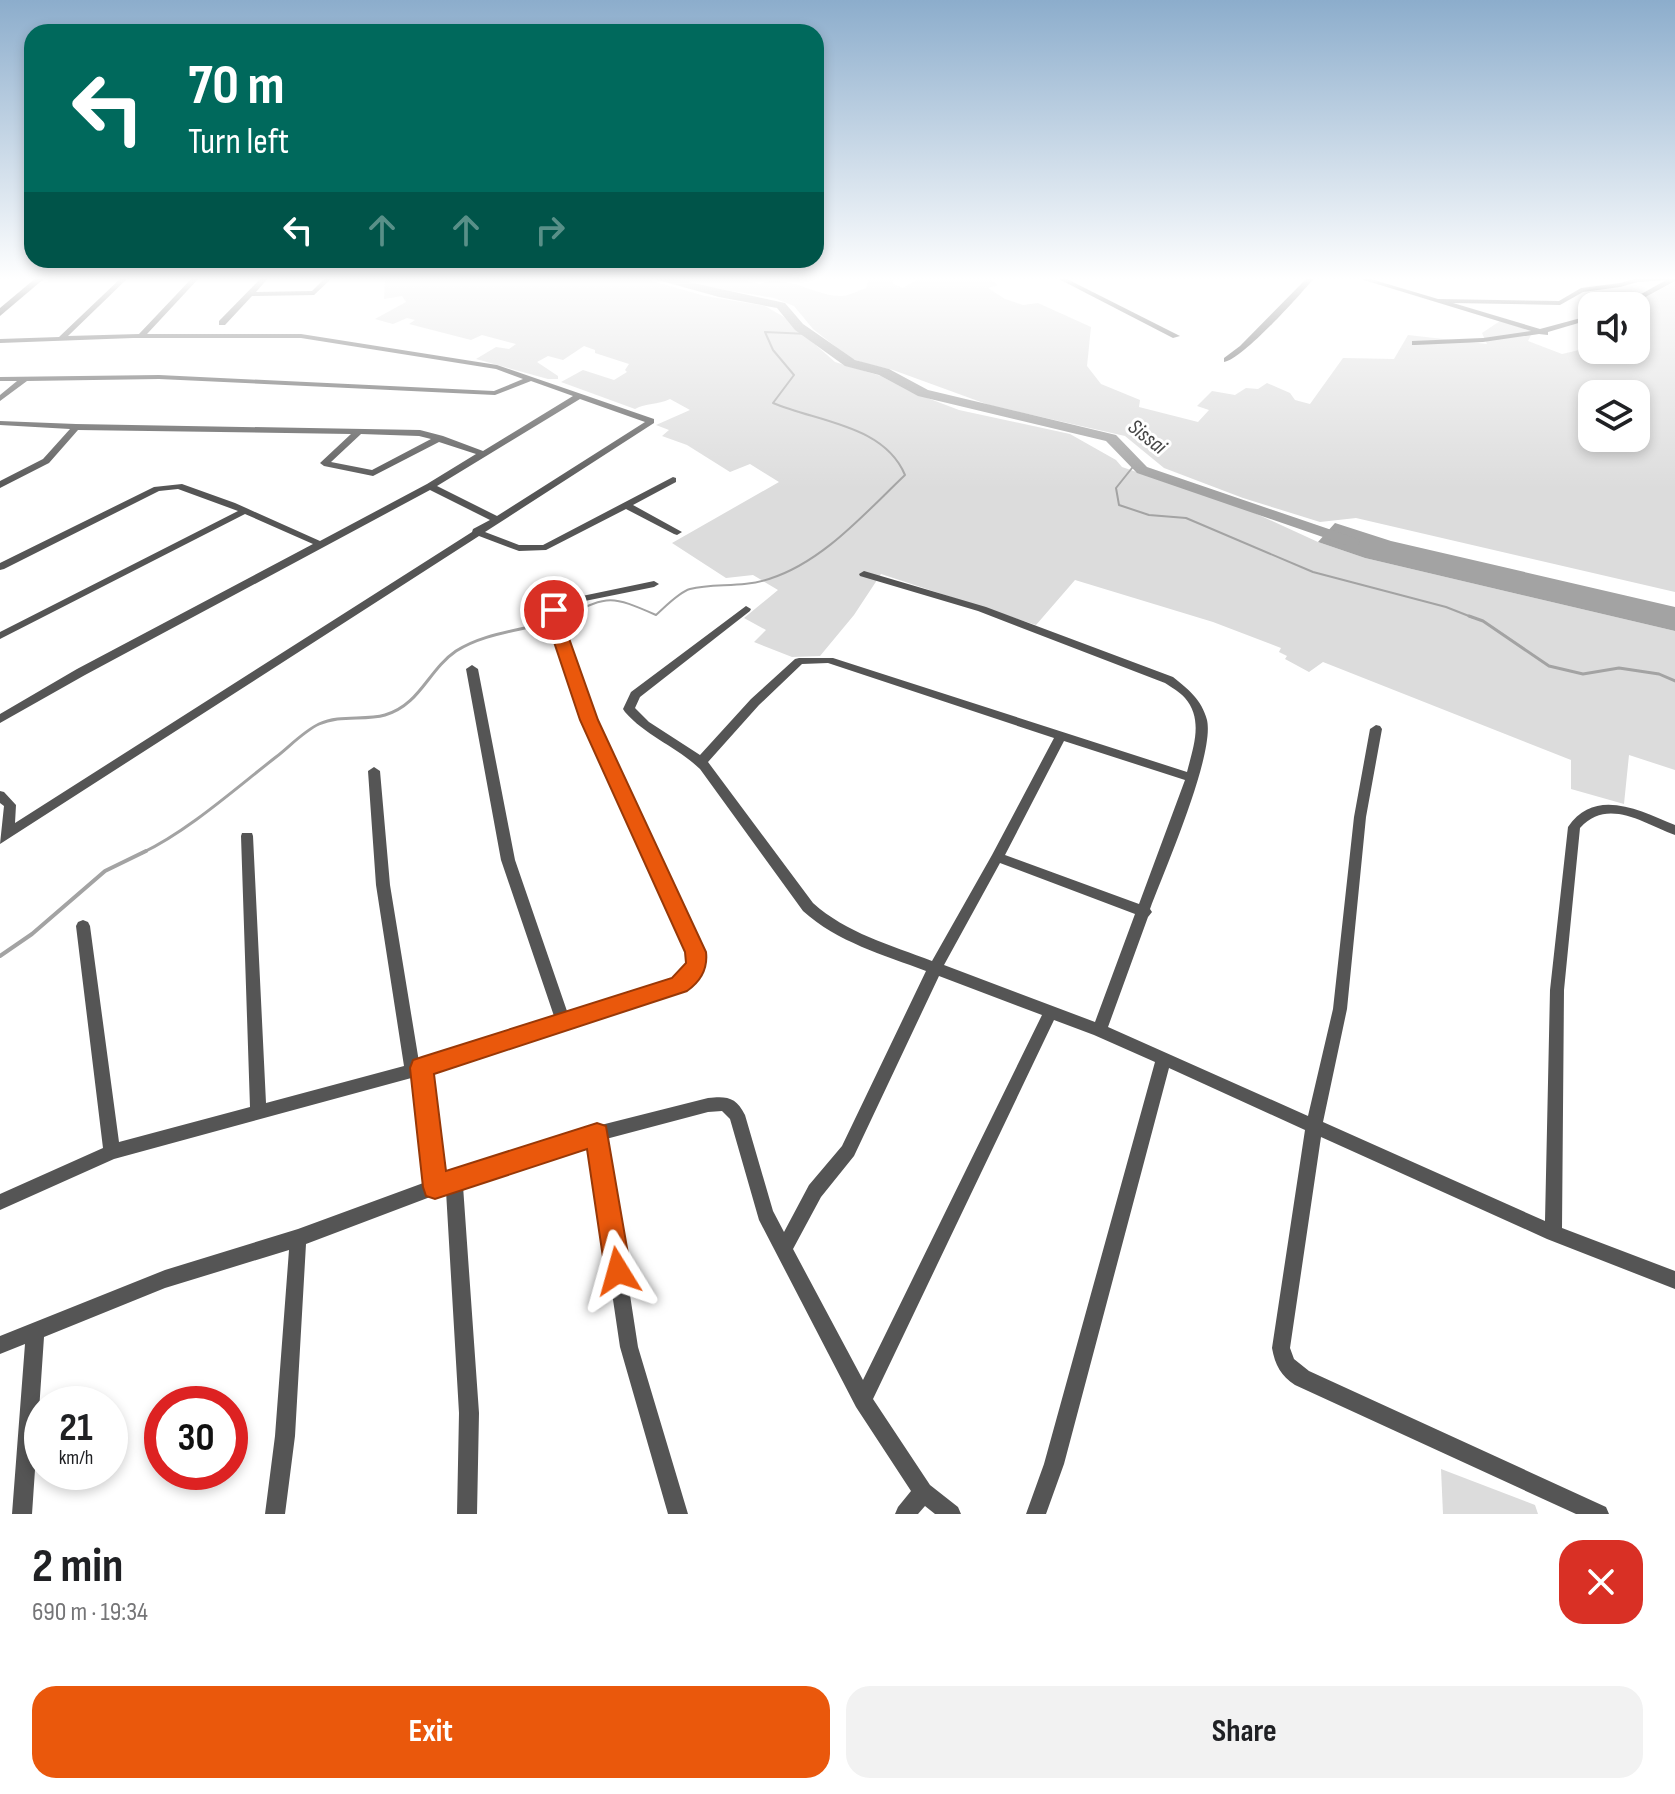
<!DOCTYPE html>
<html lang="en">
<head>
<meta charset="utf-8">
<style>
  :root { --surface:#fff; --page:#f2f2f2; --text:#202124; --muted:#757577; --accent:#ea580c }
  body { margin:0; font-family:"Sofia Sans Condensed",sans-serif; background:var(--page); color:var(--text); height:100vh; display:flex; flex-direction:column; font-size:30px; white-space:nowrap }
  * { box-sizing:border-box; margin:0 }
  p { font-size:26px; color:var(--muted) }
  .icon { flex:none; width:44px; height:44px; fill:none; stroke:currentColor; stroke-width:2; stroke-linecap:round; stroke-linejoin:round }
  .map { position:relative; height:1514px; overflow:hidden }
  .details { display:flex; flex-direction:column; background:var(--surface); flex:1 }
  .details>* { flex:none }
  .top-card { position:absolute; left:24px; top:24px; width:800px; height:244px; border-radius:24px; box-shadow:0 4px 12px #0003; background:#00695c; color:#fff; overflow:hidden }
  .buttons { position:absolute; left:1578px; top:292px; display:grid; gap:16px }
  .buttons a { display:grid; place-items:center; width:72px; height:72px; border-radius:16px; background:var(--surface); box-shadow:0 4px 12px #0003; font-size:40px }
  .speed { position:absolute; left:24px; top:1386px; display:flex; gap:16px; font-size:40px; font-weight:700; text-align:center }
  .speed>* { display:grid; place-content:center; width:104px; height:104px; border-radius:50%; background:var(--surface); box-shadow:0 4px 12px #0003; line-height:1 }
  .speed small { font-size:20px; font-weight:400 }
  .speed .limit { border:12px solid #d22; background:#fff; color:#111 }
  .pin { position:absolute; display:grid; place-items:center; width:68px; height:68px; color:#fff; margin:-34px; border:4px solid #fff; border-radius:50%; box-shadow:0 2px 8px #0007 }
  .me { position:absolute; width:88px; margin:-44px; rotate:352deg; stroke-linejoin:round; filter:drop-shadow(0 0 6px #0008) }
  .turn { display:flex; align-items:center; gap:28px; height:168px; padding:0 32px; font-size:36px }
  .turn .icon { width:104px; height:104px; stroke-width:2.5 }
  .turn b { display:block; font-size:56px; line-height:68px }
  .lanes { display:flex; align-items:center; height:76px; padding:0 32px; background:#0003; justify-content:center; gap:40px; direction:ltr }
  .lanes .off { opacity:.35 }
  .round { display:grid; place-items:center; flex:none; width:84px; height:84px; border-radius:24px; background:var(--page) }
  .summary { display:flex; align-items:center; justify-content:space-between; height:136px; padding:0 32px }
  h1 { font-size:48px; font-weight:700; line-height:60px }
  .action { display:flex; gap:16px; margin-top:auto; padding:16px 32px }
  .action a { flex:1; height:92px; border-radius:24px; background:var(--accent); color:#fff; font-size:32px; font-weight:700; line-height:92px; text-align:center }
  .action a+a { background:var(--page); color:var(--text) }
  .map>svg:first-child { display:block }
  .green { fill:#dcdcdc; fill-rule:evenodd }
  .water { fill:#a3a3a3 }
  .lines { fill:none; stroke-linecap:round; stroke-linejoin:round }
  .stream-far2 { stroke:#a3a3a3; stroke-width:2 }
  .stream-far1 { stroke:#a3a3a3; stroke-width:3 }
  .stream { stroke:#a3a3a3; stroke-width:4 }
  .river { fill:#a3a3a3; fill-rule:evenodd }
  .street { fill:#555; fill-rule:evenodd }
  .secondary { fill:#222; fill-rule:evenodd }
  .route { fill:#ea580c; stroke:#983908; stroke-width:2 }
  .labels { text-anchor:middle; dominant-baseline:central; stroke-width:6; stroke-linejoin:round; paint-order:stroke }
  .far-water-label { font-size:22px; font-style:italic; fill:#444; stroke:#fff }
</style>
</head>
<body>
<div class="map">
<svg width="1675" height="1514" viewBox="0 0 1675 1514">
  <rect width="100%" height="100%" fill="#fff"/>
  <g class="green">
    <path d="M 379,277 L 638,277 L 705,296 L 765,306 L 784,317 L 835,362 L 881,376 L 909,391 L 959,410 L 1070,434 L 1116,460 L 1122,467 L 1248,510 L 1318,542 L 1365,558 L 1675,631 L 1675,770 L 1629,755 L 1624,804 L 1571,789 L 1571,760 L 1323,662 L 1309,672 L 1285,659 L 1287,656 L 1279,652 L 1281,648 L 1213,622 L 1075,580 L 1036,625 L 881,574 L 854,615 L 820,656 L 792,657 L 754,642 L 766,630 L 744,618 L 778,590 L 753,575 L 726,578 L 672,543 L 779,482 L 750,464 L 730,472 L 687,445 L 662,436 L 669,430 L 656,425 L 690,410 L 670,399 C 657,405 646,403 635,409 L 561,382 L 583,370 L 614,380 L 627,372 L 625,370 L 629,364 L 595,353 L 595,350 L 584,346 L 563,360 L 548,356 L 537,362 L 558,376 L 558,379 L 548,379 L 476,359 L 496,347 L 509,349 L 516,344 L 482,335 L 471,340 L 409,324 L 415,320 L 407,318 L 393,324 L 375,319 L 406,302 L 402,296 L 384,299 L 385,278 Z"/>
    <path d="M 671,277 L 733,277 L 760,284 C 783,272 817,297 842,296 C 849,296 859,290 866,288 L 869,279 L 894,278 L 893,284 L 903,288 L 921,277 L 1005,277 L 991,280 L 998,285 L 988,288 L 1005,299 L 1023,305 L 1038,303 L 1091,327 L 1087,366 L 1101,384 L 1140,400 L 1139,407 L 1198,422 L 1209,410 L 1197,406 L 1212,391 L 1235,395 L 1246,388 L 1258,389 L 1267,383 L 1290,393 L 1295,400 L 1310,404 L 1343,358 L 1394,359 L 1408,335 L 1487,344 L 1482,333 L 1500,321 L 1533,331 L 1528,341 L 1562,354 L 1592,347 L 1592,350 L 1613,350 L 1632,358 L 1642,356 L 1636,350 L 1636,306 L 1628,306 L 1675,282 L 1675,592 L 1356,518 L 1320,522 L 1243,498 L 1164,468 L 1125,436 L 989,405 L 893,370 L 864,363 L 850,358 L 813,329 L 794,306 L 774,298 L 701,286 ZM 1592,394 L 1636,394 L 1636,438 L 1592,438 Z"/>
    <polygon points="1441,1469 1535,1505 1538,1514 1443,1514"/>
  </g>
  <polygon class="water" points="1335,523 1391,541 1675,607 1675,631 1365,558 1318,542"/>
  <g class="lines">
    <g class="stream-far2">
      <polyline points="1136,463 1116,488 1119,505 1149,515 1186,518 1313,572 1446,607 1474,618"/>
      <path d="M 561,618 C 609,596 608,594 656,615 C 665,607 679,592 690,589 C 714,583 742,588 769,579 C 823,562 865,513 905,475 C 884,425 818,422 773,403 L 794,375 L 773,350 L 765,332 L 808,334"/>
    </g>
    <g class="stream-far1">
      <polyline points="1469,616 1483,621 1549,666 1583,674 1619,668 1659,674 1675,681"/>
      <path d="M 142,853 C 188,831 235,789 276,757 C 289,747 304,731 319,724 C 340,714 364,721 385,715 C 420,705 428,670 456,651 C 489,630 530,631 566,616"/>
    </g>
    <polyline class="stream" points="0,956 32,934 105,871 146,851"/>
    <polygon class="river" points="647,277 666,277 785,303 803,324 855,360 889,369 928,390 1116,435 1147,467 1358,539 1360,542 1358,545 1346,545 1137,473 1106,441 918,396 879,375 845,366 795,330 777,308 719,297"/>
    <g class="street">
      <path d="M 122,277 L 129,277 L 68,336 L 139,334 L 193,277 L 200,277 L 147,334 L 301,334 L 497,365 L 654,419 L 654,423 L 485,532 L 519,545 L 543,545 L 673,477 L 676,478 L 676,482 L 633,505 L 682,532 L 677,535 L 674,534 L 626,509 L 546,550 L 519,551 L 479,536 L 0,844 L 4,806 L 0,803 L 0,791 L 4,792 L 16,805 L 15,823 L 472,532 L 473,529 L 490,520 L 430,490 L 85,675 L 0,723 L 0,714 L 77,669 L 313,544 L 245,514 L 0,639 L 0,632 L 238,511 L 178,489 L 159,491 L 4,569 L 0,570 L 0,563 L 154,487 L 182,484 L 235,503 L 320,541 L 427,484 L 476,454 L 439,442 L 373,476 L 324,466 L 320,463 L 351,434 L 78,430 L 49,463 L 0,488 L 0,481 L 43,459 L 70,429 L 0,425 L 0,421 L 76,424 L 420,430 L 443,436 L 483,451 L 573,396 L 531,381 L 495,395 L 159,379 L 27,381 L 0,401 L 0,395 L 17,381 L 0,381 L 0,377 L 159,375 L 494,391 L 523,379 L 496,369 L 301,338 L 133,338 L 0,343 L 0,339 L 59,337 ZM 580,399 L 645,422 L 497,516 L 437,486 ZM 361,434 L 419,436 L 431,439 L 372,470 L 331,462 Z"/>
      <polygon points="262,277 269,277 256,292 312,291 326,277 333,277 314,295 252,296 225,325 219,325 219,321"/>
      <polygon points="1055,277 1063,277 1180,336 1173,338"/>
      <path d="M 1308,277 L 1315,277 C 1301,294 1242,360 1224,362 L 1224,358 L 1240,346 Z"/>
      <polygon points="1354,277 1364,277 1438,299 1559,301 1581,288 1620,283 1638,278 1675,277 1675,281 1629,306 1620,306 1666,280 1638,282 1620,287 1583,292 1560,305 1453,303 1540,329 1592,315 1592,319 1548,332 1548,335 1539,334 1483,342 1415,345 1412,345 1412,341 1483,338 1531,331"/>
      <path d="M 864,571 L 986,607 L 1173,677 C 1188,689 1202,700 1207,720 C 1215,755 1164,871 1150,909 L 1152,912 L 1148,917 L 1108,1027 L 1308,1116 L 1333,1009 L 1354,817 L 1370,729 L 1376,725 L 1380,726 L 1382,729 L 1366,817 L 1347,1009 L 1323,1122 L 1545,1221 L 1550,990 L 1568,827 C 1595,787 1639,810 1675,825 L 1675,835 C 1644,824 1608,797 1580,828 L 1564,990 L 1562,1228 L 1675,1271 L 1675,1289 L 1547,1239 L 1321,1137 L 1290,1348 L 1294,1359 L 1309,1371 L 1606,1507 L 1609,1514 L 1576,1514 L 1295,1385 C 1281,1376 1275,1365 1272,1348 L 1305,1130 L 1169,1068 L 1064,1464 L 1046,1514 L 1026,1514 L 1044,1464 L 1155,1062 L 1094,1035 L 1054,1020 L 873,1399 L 930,1485 L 958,1507 L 961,1514 L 935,1514 L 925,1506 L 918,1514 L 895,1514 L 898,1507 L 911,1491 L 856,1407 L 759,1220 L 730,1119 L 722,1111 L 708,1112 L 606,1139 L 638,1347 L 688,1514 L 668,1514 L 620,1347 L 590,1144 L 463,1186 L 479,1413 L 477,1514 L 457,1514 L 459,1413 L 446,1191 L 306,1244 L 295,1436 L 285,1514 L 265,1514 L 275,1436 L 289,1250 L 165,1288 L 44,1337 L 32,1514 L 12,1514 L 25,1344 L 0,1354 L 0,1336 L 165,1270 L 298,1229 L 426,1182 L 415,1077 L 114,1159 L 0,1210 L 0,1194 L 103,1148 L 76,926 L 78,922 L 83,920 L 88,922 L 90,926 L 119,1142 L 250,1107 L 241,836 L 242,833 L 252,833 L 253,836 L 266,1103 L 404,1066 L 376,885 L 368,771 L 374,767 L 380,771 L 390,885 L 419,1062 L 555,1019 L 501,860 L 466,669 L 472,665 L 478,669 L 515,860 L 568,1014 L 674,980 L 687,967 L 689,952 L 583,720 L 548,614 L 550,608 L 563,600 L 654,581 L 659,584 L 654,587 L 570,604 L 559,611 L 558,614 L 595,720 L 703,952 C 703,968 697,979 684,989 L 570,1027 L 564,1030 L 561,1029 L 430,1072 L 442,1177 L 597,1126 L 708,1098 C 727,1096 736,1097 745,1115 L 773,1211 L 784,1232 L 809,1185 L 842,1146 L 926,971 C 884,955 837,942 803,911 L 700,769 C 677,747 646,736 625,712 L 623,709 L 631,692 L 746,606 L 751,609 L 750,611 L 640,697 L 635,708 L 649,722 L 700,755 L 751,699 L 795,659 L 799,658 L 833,658 L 1187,772 C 1193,748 1204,720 1185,698 C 1180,692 1171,687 1165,683 L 978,611 L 860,576 L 859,574 ZM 828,663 L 1054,738 L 992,855 L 932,961 C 891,945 846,933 813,903 L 708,762 L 759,705 L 802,664 ZM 1064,741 L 1185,780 L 1139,904 L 1005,855 ZM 1000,863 L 1135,914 L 1095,1022 L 944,965 ZM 939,976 L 1042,1015 L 863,1380 L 793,1249 L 821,1197 L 854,1156 Z"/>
    </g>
    <polygon class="secondary" points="37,277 46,277 0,316 0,308"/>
  </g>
  <linearGradient id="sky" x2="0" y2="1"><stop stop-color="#8cadcc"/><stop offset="0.57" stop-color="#fff"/><stop offset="1" stop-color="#fff" stop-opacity="0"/></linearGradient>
  <rect width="1675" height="489" fill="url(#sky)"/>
  <path class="route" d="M 554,605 L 562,610 L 565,627 L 598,720 L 706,952 C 708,969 700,982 687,991 L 434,1074 L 446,1171 L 597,1123 L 606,1126 L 631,1271 L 627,1280 L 618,1284 L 609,1280 L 605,1271 L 587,1149 L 435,1199 L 426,1196 L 423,1187 L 410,1068 L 413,1060 L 422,1057 L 672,978 L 686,963 L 685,952 L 580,720 L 549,627 L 546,610 Z"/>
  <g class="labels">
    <g class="far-water-label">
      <text transform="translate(1147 437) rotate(38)">Sissai</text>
    </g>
  </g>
</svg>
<div class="buttons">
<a><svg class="icon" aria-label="sound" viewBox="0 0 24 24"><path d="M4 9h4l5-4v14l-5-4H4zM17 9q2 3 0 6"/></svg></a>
<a><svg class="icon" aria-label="layers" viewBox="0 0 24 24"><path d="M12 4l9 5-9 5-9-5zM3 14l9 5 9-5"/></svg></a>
</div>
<div class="speed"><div>21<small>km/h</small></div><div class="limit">30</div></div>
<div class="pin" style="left:554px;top:610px;background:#d93025"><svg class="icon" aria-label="arrive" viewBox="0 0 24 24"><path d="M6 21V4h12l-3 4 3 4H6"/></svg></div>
<svg class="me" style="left:618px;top:1271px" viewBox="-20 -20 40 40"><path d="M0-17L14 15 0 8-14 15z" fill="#ea580c" stroke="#fff" stroke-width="4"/></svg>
<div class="top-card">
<div class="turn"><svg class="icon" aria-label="left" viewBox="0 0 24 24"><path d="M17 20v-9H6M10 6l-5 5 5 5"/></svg><div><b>70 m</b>Turn left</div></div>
<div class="lanes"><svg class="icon" aria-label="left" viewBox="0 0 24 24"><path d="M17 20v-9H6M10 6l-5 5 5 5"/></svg><svg class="icon off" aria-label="ahead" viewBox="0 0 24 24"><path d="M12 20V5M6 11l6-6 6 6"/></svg><svg class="icon off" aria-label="ahead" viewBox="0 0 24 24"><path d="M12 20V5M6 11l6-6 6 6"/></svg><svg class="icon off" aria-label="right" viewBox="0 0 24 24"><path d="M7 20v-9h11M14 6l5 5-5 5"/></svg></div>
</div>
</div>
<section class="details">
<div class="summary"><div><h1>2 min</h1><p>690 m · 19:34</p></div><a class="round" style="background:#d93025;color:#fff"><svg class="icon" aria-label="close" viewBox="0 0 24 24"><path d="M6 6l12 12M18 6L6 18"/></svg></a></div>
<div class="action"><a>Exit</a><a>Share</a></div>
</section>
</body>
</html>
